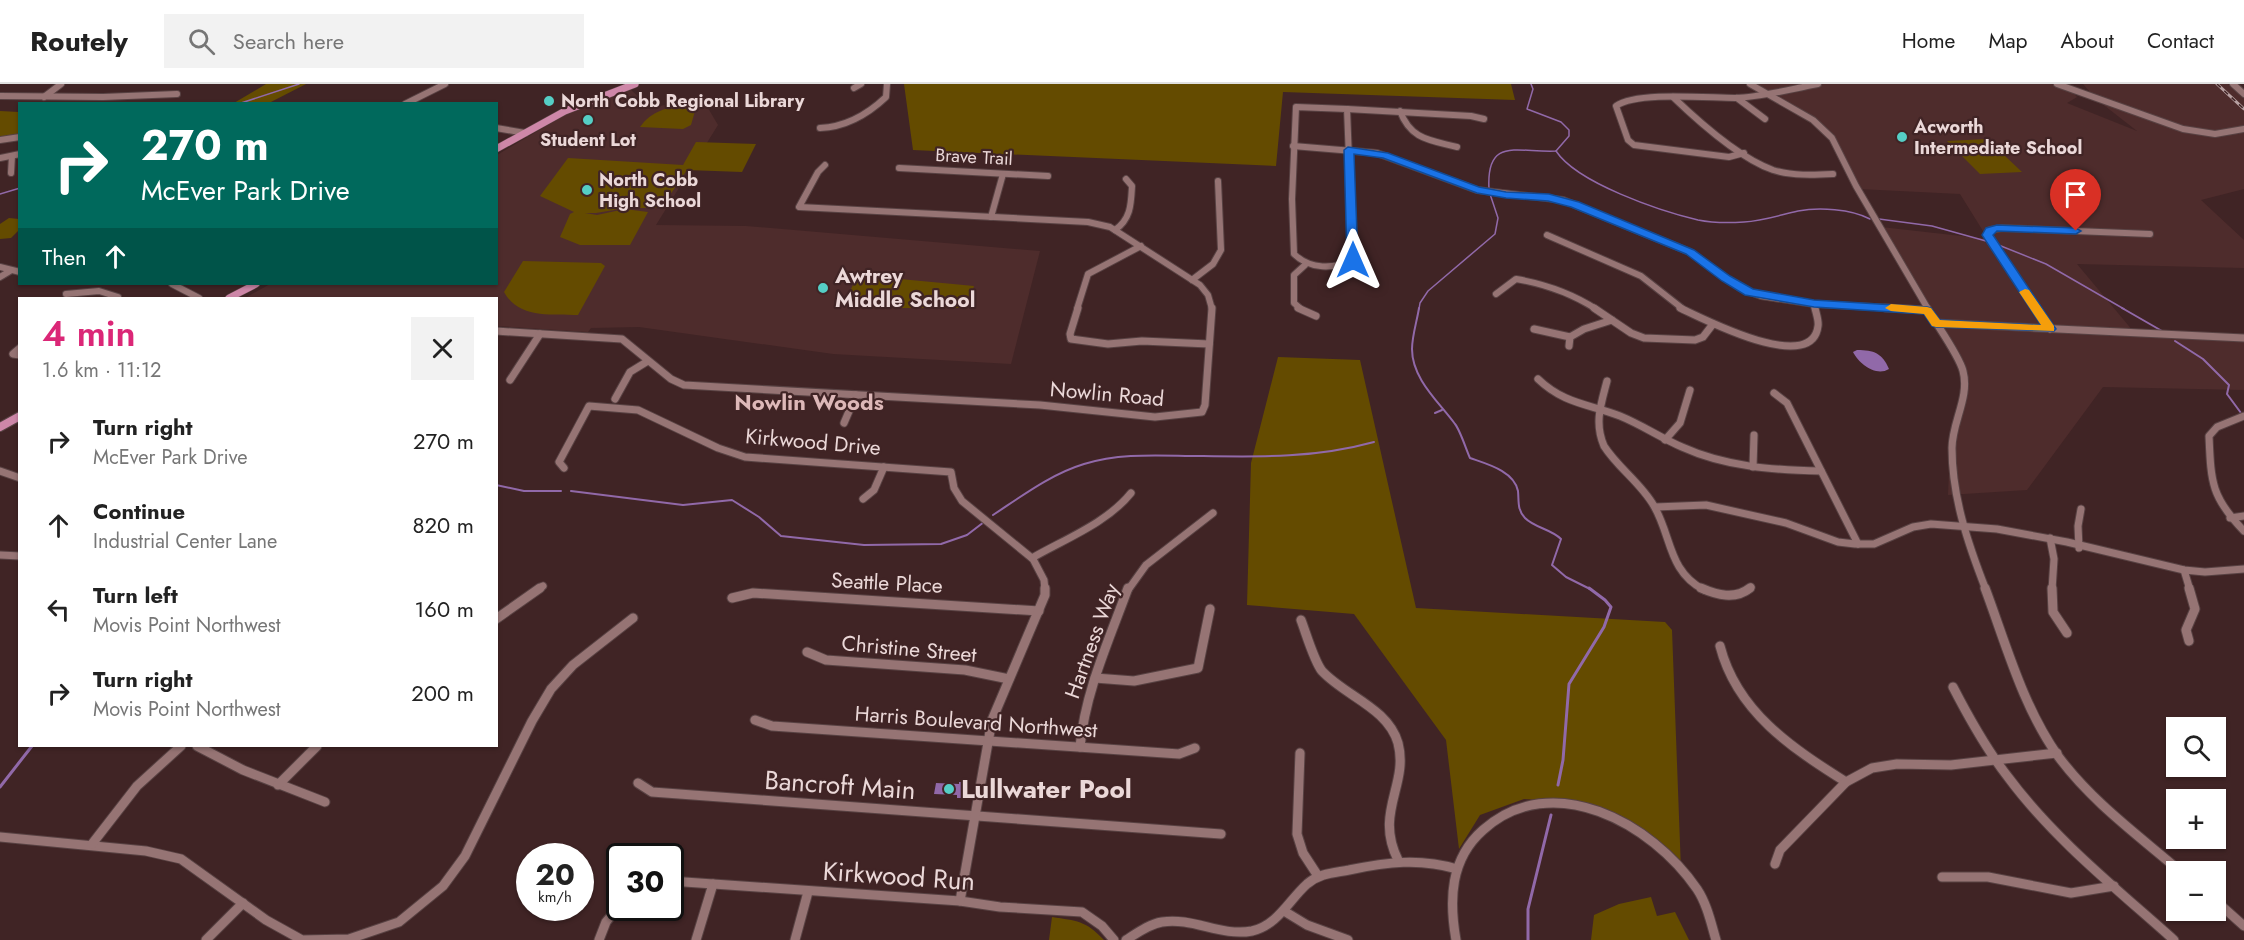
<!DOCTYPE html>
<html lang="en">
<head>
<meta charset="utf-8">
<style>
  :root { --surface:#fff; --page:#f2f2f2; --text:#222; --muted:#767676; --line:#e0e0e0; --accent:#db2777 }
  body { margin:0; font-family:Jost,sans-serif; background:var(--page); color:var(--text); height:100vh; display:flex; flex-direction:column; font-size:22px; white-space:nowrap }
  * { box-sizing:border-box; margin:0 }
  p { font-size:20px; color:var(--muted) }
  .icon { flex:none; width:33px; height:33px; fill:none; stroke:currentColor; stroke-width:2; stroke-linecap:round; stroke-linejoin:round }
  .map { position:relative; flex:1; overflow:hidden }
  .side { position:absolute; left:18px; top:213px; width:480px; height:450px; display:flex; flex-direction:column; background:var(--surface); border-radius:0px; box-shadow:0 2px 4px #0004 }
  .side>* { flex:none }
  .guide { position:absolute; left:18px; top:18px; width:480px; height:183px; border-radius:0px; box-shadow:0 2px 4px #0004; background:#00695c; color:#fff; overflow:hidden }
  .buttons { position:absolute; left:2166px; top:633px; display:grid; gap:12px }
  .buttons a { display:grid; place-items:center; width:60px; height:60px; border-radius:0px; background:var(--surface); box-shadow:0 2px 4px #0004; font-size:30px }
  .speed { position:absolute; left:516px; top:759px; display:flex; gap:12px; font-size:30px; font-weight:700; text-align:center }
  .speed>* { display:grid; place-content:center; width:78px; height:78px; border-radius:50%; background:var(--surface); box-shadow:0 2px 4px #0004; line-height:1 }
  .speed small { font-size:15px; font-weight:400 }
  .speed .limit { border:3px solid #111; border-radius:9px; background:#fff; color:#111 }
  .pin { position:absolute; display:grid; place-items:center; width:51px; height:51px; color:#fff; margin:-62px -26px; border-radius:50% 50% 50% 0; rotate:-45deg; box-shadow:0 0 6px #0007 }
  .pin .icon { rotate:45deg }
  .me { position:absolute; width:66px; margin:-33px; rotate:0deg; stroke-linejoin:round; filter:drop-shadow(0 0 4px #0008) }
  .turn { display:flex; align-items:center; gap:21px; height:126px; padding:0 24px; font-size:27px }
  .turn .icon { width:78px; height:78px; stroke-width:2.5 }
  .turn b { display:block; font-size:42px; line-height:51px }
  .then { display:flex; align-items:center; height:57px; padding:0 24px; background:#0003; gap:12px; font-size:22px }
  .round { display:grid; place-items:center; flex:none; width:63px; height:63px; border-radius:0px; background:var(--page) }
  .overview { display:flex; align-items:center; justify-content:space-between; height:102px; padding:0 24px }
  h1 { font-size:36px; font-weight:600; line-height:45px; color:var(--accent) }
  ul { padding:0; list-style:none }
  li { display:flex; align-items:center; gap:18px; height:84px; padding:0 24px }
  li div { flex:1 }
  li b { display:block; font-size:22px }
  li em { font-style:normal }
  header { display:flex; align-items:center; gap:36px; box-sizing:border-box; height:84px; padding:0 30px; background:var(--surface); border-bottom:2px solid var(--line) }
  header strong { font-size:28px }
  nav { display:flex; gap:33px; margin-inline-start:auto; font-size:21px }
  .search { width:420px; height:54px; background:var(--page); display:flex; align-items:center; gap:15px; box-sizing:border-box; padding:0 21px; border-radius:0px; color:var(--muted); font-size:22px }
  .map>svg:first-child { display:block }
  .built { fill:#4e2c2c }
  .green { fill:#644b00 }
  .water { fill:#9169a9 }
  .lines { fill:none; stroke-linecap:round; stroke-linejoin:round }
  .stream-far2 { stroke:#9169a9; stroke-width:1.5 }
  .stream-far1 { stroke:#9169a9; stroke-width:2 }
  .stream { stroke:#9169a9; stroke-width:3 }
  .minor-far2-casing { stroke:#584243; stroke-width:8 }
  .minor-far1-casing { stroke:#584243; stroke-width:9 }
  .minor-casing { stroke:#584243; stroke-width:11 }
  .major-far1-casing { stroke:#584243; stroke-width:8 }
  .major-casing { stroke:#584243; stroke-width:10 }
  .minor-far2 { stroke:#967474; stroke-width:6 }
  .minor-far1 { stroke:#967474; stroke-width:7 }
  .minor { stroke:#967474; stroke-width:9 }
  .major-far1 { stroke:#ce87a8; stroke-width:7 }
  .major { stroke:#ce87a8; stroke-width:8 }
  .rail-casing { stroke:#b7a1a2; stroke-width:3 }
  .rail { stroke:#402425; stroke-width:1.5; stroke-dasharray:5; stroke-linecap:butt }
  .route { fill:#1a73e8; stroke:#114b97; stroke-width:1.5 }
  .slow { fill:#f59e0b }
  .poi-dot { fill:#55cec5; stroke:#402425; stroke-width:2 }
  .labels { text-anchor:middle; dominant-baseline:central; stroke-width:4.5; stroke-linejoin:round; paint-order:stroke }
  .far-poi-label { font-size:18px; font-weight:bold; fill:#ebd8d8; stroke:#402425; text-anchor:start }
  .far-street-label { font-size:18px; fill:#ebd8d8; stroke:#402425 }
  .poi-label { font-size:21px; font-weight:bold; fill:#ebd8d8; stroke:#402425; text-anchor:start }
  .street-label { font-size:21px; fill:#ebd8d8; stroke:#402425 }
  .neighbourhood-label { font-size:22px; font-weight:bold; fill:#ddb8b8; stroke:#402425 }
  .near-street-label { font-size:26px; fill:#ebd8d8; stroke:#402425 }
  .near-poi-label { font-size:26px; font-weight:bold; fill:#ebd8d8; stroke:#402425; text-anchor:start }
</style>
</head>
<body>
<header>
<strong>Routely</strong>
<div class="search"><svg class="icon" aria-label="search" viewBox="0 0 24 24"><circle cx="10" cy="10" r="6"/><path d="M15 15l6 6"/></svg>Search here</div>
<nav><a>Home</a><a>Map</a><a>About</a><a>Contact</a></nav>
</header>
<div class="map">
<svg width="2244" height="856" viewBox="0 0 2244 856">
  <rect width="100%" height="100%" fill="#402425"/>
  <g class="built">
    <polygon points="1747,0 2054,0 2071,6 2077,13 2067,19 2137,47 2096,15 2083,0 2228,0 2244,14 2244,105 2201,116 2244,156 2244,184 2077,180 2133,247 2244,254 2244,306 2103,303 2027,406 1948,411 1950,364 1963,294 1959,276 1881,143 1988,155 1960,110 1859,105 1826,45"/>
    <polygon points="630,5 642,16 645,25 695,15 708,24 718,41 656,141 746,142 1040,167 1011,280 833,270 639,243 591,244 588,248 497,242 496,214 245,214 270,200 496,200 497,71 568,29"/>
  </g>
  <g class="green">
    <polygon points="266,0 306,0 269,19 234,19"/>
    <polygon points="904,0 1511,0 1515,16 1283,8 1276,82 913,66"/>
    <path d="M 687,20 L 697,20 L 691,41 L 683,45 L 640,43 C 651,27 668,23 687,20 Z"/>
    <polygon points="0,27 19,28 19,50 0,53"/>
    <polygon points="1987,55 2022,88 1980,90 1947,57"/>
    <polygon points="696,58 756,60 742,88 687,86 661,124 626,124 596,129 585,129 597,131 625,125 648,128 630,161 580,161 560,153 570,130 574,128 540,112 568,74 683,81"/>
    <polygon points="9,134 19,135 19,146 11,154 0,155 0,140"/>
    <path d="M 523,177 L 601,179 L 605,182 L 578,231 C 551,230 519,235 504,208 Z"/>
    <polygon points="858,191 974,202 967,224 878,224 843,221"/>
    <polygon points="1278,273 1360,276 1416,524 1665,538 1672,546 1681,786 1653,752 1614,731 1572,718 1524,715 1480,731 1459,765 1446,656 1354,530 1247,521 1251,379"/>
    <polygon points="1651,813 1657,832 1675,828 1689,856 1591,856 1594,831 1619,820"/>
    <path d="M 1052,833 C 1077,837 1085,836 1104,856 L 1049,856 Z"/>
  </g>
  <g class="water">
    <path d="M 1857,266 C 1874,266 1882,269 1889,285 C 1876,293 1859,280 1853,268 Z"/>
    <polygon points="959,698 964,698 961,714 957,714 957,711 934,710 936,699 959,700"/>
  </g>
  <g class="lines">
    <g class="stream-far2">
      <polyline points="238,20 299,0"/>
      <path d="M 1556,67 C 1577,99 1660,127 1698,136 C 1713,139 1729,139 1744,138 C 1763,137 1780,131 1798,127 C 1819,123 1851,125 1870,135"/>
      <path d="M 1489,105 C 1486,52 1518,69 1556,67 L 1569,52 L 1569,46 L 1561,38 L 1527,25 L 1533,5 L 1531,0"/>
      <polyline points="0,110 20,104"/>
      <polyline points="1879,135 1932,142 1986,157"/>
      <polyline points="1996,160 2046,180 2124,225"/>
      <polyline points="1419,225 1420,219 1428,207 1495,150 1498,134 1490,110"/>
    </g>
    <g class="stream-far1">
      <path d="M 1419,224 C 1417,237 1412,252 1412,265 C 1412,295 1439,318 1455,340 C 1460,346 1466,365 1470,374 C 1487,380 1514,387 1518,407 C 1519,417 1517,426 1525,434 C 1535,444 1551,445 1561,455 L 1552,481 L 1566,493 L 1592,506"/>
      <polyline points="2122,224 2162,247"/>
      <polyline points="2175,257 2203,275 2229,301 2227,310 2241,329"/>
      <polyline points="1435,329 1442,326"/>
      <polyline points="496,401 524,407 561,407"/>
      <polyline points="571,407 683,421 732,416 759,433 781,452 864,461 941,460 967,451 984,438"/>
      <path d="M 993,431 C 1022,412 1051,390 1084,380 C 1123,368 1162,372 1202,372 C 1262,373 1316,374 1374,358"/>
    </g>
    <g class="stream">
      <polyline points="1558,701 1563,676 1569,600 1604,543 1611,523 1605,516 1589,504"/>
      <polyline points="0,703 32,662"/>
      <polyline points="1528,856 1528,825 1551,731"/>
    </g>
    <defs>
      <g id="minor-far2">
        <polyline points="1750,0 1813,36 1832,54 1856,102 1928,225"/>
        <polyline points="2057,0 2183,45 2215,50 2244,45"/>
        <polyline points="2233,0 2244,10"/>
        <polyline points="854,4 861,0"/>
        <polyline points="0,12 103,13 177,10"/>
        <polyline points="44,13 61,0"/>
        <path d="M 1673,13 C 1699,38 1739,74 1773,86 C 1792,92 1814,91 1833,90"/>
        <polyline points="1737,14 1765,35"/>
        <polyline points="405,20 445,0"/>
        <path d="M 1296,23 L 1347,25 L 1353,176 C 1334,185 1310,186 1294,170 L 1292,115 Z"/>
        <polyline points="1347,25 1471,32 1484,35"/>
        <path d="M 1400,27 C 1411,56 1430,56 1457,63"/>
        <polyline points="496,44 525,49"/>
        <path d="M 820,44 C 845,43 868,30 886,13 L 887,0"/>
        <polyline points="0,56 20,53"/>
        <polyline points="1293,62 1377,69 1477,106 1563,116 1690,168 1740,204 1761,212 1814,220 1913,225"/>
        <path d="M 1744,69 L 1729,73 L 1634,61 L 1628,56 L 1616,22 C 1637,7 1708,14 1735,14 C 1762,13 1791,5 1818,0"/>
        <polyline points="0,74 20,70"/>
        <polyline points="825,81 818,88 799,123 1088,138 1110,143 1200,201 1208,211 1212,225"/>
        <polyline points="899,84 1048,92"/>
        <polyline points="11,89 12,72"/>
        <polyline points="991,133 1003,90"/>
        <path d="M 1115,146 C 1131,135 1131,120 1132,102 L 1126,95"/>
        <polyline points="1547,151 1641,192 1683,225"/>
        <polyline points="0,183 20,188"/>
        <polyline points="0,193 10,187"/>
        <polyline points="1192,196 1213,180 1221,166 1218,97"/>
        <polyline points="172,200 199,214"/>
        <polyline points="66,210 99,207 118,213"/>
        <path d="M 1496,210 L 1516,195 C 1545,200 1571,209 1596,225"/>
        <polyline points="1814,220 1815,225"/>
        <polyline points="1077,225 1088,190 1141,162"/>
        <polyline points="1301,225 1294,219 1294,191 1305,181"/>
        <polyline points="2037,225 1990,157 1987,151 1990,146 2002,144 2150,150"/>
      </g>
      <g id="minor-far1">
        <polyline points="1078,224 1070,250 1071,255 1108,260 1142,257 1209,260"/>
        <polyline points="1298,224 1316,232"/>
        <polyline points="1594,224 1631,249 1644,254 1695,256 1703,253 1713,240"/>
        <path d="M 1680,224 C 1702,234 1812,292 1818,242 C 1819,237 1816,229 1815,224"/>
        <polyline points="1885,224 1927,226"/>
        <path d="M 1927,224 C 1936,240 1959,271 1963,287 C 1970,313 1952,338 1952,364 C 1952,413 1968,460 1986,506"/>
        <polyline points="2036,224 2050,245"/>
        <polyline points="1936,239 2244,254"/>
        <polyline points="1534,245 1570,253"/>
        <polyline points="496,247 622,255 671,295 684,301 1040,321 1155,333 1202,328 1205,321 1212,224"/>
        <polyline points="1569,262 1570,253 1584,245 1612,236"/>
        <polyline points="20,264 13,270 20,271"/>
        <path d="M 1538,295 C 1564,320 1589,320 1620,332 C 1642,341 1661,354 1682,363 C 1726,383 1774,386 1821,387"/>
        <polyline points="510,296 540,250"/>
        <path d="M 1607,297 C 1601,320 1594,339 1604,362 C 1618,384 1641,399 1654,422 C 1672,453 1668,487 1704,506"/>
        <polyline points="1774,309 1787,319 1858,460"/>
        <polyline points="615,315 630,288 648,277"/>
        <path d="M 2244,332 L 2217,343 L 2209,352 C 2211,398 2211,413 2244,447"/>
        <polyline points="844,339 856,311"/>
        <polyline points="1665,356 1680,339 1690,306"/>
        <polyline points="1753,383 1754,351"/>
        <polyline points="564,384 559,378 589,322 638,326 718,364 745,373 951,388 954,404 962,417 1033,475 1044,496 1045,506"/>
        <polyline points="0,387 20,394"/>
        <polyline points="863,415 874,406 884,383"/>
        <polyline points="1655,423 1706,421 1786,439 1838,458 1855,460 1874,460 1913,443 1931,440 1997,445 2067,458 2184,486 2205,488 2244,485"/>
        <polyline points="2230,434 2244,432"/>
        <polyline points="2050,454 2054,475 2052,506"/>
        <polyline points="2079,464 2078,442 2081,425"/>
        <polyline points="0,471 20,472"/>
        <path d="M 1032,474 C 1065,455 1107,439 1131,409"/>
        <polyline points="2184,486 2190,506"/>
        <polyline points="537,506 543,502"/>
        <polyline points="1128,506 1146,481 1213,429"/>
        <polyline points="1748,506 1751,503"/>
      </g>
      <g id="minor">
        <path d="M 1701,504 C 1717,511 1735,516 1750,504"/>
        <path d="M 1985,504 C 2006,560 2023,623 2058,672 C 2092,718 2138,751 2181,788"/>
        <polyline points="2052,504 2053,528 2067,549"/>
        <polyline points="732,514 753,509 1039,527"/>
        <polyline points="496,535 540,504"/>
        <path d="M 1301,536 C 1306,549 1314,577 1322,587 C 1345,612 1388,624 1398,659 C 1409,701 1374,728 1398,776"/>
        <polyline points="2189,557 2186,546 2195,525 2189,504"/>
        <path d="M 1720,562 C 1737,628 1792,664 1846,698"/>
        <polyline points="807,568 826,576 965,586 1009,595"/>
        <polyline points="1095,594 1134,597 1198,584 1210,525"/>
        <path d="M 1953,603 C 1969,634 1986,665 2008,693 C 2054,755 2117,805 2174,856"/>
        <polyline points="755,636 772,642 1179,670 1195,664"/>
        <polyline points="197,662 243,686 325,718"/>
        <path d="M 1080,663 C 1085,608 1109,556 1128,504"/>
        <polyline points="1300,669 1297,750 1303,769 1318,792"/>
        <polyline points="638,699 652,708 1221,750"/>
        <polyline points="278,701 317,662"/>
        <polyline points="0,753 146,767 181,775 266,836 302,856 349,855 399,838 443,802 465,772 532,637 551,605 573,581 633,534"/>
        <polyline points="92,760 137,702 181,662"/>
        <polyline points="1775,780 1780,766 1846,698 1872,684 1897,680 1951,681 2057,669"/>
        <polyline points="1942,793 1988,793 2071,809 2114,802"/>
        <polyline points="670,797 960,817 1000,823 1082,828 1102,842 1114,856"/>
        <polyline points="960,817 992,636 1045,511 1045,504"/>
        <polyline points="2216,817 2244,842"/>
        <polyline points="1284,827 1307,841 1348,856"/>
        <polyline points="206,856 243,819"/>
        <polyline points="599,856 606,838 620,821"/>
        <polyline points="696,856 713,800"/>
        <polyline points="795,856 808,808"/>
        <path d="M 1126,856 C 1137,849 1149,840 1162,838 C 1193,833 1221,853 1252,847 C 1278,841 1289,816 1307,800 C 1320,789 1333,789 1349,786 C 1387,778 1420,774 1457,785"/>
        <path d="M 1456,856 C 1449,816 1450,775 1483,746 C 1552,684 1652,739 1697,805 C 1707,820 1711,839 1716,856"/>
      </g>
      <g id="major-far1">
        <polyline points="496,65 565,27 635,0"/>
        <polyline points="229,214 256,200"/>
      </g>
      <polyline id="major" points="0,343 20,332"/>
    </defs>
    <use href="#minor-far2" class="minor-far2-casing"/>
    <use href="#minor-far1" class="minor-far1-casing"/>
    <use href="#minor" class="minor-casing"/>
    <use href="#major-far1" class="major-far1-casing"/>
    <use href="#major" class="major-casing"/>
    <use href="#minor-far2" class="minor-far2"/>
    <use href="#minor-far1" class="minor-far1"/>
    <use href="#minor" class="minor"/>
    <use href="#major-far1" class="major-far1"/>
    <use href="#major" class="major"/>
    <defs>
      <polyline id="rail" points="2217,0 2244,25"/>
    </defs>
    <use href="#rail" class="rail-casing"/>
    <use href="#rail" class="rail"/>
  </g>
  <polygon class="route" points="1348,63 1388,69 1479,103 1506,108 1549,110 1579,118 1694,166 1730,192 1753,205 1814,216 1927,223 1931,224 1940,236 2041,241 1982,151 1986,144 1997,141 2076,144 2081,147 2076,150 1997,147 1993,151 2056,245 2054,247 1936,243 1932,242 1924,230 1814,223 1745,211 1722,197 1686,170 1571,123 1548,117 1506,114 1477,109 1383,74 1354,70 1358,176 1353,179 1347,176 1344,66"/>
  <polygon class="slow" points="2025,205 2029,206 2054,242 2054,247 1936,243 1932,242 1924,230 1891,227 1885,224 1891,220 1927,223 1931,224 1940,236 2041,241 2019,208"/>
  <g class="poi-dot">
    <circle cx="549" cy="17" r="6"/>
    <circle cx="588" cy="36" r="6"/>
    <circle cx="1902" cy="53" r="6"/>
    <circle cx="587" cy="106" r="6"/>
    <circle cx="823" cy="204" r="6"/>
    <circle cx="949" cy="705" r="6"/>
  </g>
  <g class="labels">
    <g class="far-poi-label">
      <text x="561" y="17">North Cobb Regional Library</text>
      <text x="1914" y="43">Acworth<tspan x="1914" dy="21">Intermediate School</tspan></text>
      <text x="588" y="56" text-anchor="middle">Student Lot</text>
      <text x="599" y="96">North Cobb<tspan x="599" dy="21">High School</tspan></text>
    </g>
    <g class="far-street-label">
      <text transform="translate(974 73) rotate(3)">Brave Trail</text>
    </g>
    <g class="poi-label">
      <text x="835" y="192">Awtrey<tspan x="835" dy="24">Middle School</tspan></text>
    </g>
    <g class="street-label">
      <text transform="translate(1107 310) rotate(5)">Nowlin Road</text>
      <text transform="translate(813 358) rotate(5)">Kirkwood Drive</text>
      <text transform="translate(887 499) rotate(3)">Seattle Place</text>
      <text transform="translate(1092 557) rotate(-70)">Hartness Way</text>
      <text transform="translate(909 565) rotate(5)">Christine Street</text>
      <text transform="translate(976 638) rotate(4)">Harris Boulevard Northwest</text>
    </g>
    <g class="neighbourhood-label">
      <text x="809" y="318">Nowlin Woods</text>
    </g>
    <g class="near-street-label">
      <text transform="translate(840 701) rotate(4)">Bancroft Main</text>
      <text transform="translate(899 792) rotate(4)">Kirkwood Run</text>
    </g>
    <g class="near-poi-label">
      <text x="961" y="705">Lullwater Pool</text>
    </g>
  </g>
</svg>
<div class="buttons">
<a><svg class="icon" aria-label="search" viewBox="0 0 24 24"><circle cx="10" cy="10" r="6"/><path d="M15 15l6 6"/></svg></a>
<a>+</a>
<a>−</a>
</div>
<div class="speed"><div>20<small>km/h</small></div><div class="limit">30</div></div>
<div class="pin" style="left:2076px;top:147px;background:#d93025"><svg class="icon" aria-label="arrive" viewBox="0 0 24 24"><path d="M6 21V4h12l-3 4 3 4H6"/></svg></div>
<svg class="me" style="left:1353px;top:176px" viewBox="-20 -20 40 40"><path d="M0-17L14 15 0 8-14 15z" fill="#1a73e8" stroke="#fff" stroke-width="4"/></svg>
<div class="guide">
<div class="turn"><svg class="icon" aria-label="right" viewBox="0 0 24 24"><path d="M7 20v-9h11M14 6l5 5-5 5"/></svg><div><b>270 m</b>McEver Park Drive</div></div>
<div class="then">Then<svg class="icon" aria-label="ahead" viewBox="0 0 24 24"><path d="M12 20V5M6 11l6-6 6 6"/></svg></div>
</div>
<section class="side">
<div class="overview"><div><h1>4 min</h1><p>1.6 km · 11:12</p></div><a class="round"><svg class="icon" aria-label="close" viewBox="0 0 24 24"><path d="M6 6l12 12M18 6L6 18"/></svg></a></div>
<ul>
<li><svg class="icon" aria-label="right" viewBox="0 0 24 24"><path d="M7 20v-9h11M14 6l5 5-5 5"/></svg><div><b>Turn right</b><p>McEver Park Drive</p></div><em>270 m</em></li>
<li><svg class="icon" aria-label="ahead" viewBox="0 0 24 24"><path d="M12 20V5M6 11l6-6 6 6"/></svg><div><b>Continue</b><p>Industrial Center Lane</p></div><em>820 m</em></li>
<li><svg class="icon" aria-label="left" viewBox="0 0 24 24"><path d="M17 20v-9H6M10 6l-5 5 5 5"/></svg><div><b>Turn left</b><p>Movis Point Northwest</p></div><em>160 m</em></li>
<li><svg class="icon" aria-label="right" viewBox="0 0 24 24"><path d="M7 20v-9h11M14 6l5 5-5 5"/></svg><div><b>Turn right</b><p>Movis Point Northwest</p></div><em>200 m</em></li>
</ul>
</section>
</div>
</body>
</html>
